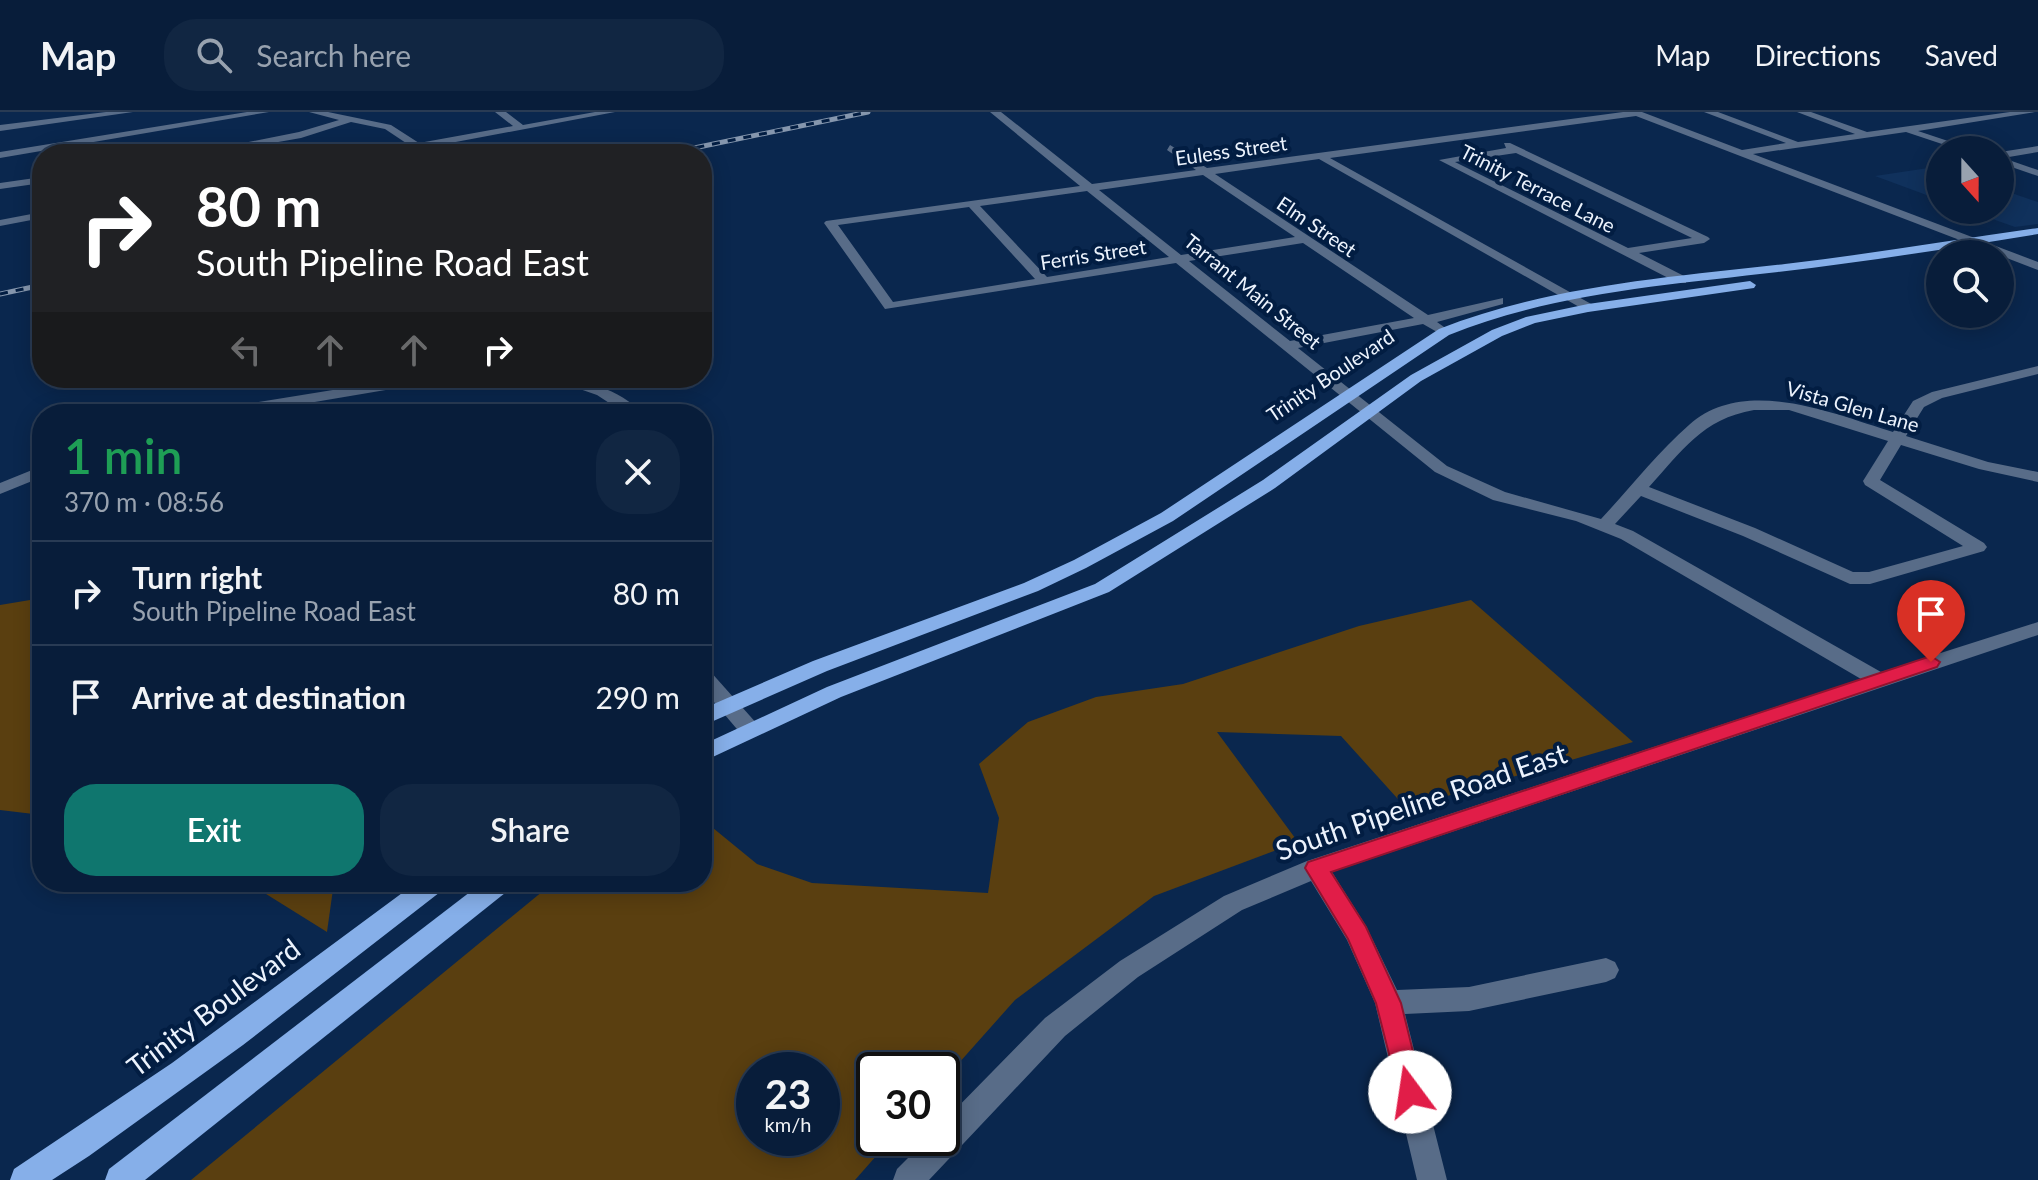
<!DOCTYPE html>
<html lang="en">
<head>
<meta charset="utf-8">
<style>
  :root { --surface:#081d3a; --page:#112642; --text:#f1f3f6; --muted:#98a2af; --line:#293b54; --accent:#0f766e }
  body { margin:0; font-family:Lato,sans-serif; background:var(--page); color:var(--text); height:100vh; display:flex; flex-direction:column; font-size:30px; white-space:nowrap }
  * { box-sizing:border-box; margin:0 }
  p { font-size:26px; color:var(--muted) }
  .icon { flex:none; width:44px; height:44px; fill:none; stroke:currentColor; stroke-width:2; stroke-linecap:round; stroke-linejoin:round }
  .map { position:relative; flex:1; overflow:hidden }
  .drawer { position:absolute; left:32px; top:292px; width:680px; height:488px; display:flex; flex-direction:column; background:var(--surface); border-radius:32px; box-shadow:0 4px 20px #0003,0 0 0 2px var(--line) }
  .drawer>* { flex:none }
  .top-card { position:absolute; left:32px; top:32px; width:680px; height:244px; border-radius:32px; box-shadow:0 4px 20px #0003,0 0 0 2px var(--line); background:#202124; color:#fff; overflow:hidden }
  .needle { width:52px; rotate:159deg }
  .tools { position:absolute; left:1926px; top:24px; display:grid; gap:16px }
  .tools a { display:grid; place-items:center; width:88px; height:88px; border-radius:50%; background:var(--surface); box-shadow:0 4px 20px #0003,0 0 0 2px var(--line); font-size:40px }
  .speed { position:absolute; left:736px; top:940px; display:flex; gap:16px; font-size:40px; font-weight:700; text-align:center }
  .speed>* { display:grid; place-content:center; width:104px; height:104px; border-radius:50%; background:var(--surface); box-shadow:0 4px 20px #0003,0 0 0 2px var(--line); line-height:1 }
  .speed small { font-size:20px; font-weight:400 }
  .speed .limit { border:4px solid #111; border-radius:12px; background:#fff; color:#111 }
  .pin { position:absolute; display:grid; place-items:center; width:68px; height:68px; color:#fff; margin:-82px -34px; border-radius:50% 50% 50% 0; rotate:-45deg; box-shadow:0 0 8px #0007 }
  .pin .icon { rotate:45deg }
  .me { position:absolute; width:88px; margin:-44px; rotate:346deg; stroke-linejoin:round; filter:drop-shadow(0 0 6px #0008) }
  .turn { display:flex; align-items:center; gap:28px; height:168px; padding:0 32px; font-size:36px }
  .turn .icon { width:104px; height:104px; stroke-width:2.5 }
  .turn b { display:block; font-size:56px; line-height:68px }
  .lanes { display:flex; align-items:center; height:76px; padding:0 32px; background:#0003; justify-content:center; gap:40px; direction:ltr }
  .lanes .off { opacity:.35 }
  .round { display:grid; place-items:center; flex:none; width:84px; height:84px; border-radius:32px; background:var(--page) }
  .headline { display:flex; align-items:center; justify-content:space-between; height:136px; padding:0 32px }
  h1 { font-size:48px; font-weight:600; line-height:60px; color:#1e9e55 }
  .primary-button { display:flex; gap:16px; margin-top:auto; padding:16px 32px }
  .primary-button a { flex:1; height:92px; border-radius:32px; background:var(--accent); color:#fff; font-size:32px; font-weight:600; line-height:92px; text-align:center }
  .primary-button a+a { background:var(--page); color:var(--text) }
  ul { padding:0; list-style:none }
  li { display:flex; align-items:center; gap:24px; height:104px; padding:0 32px; border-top:2px solid var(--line) }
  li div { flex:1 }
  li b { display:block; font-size:30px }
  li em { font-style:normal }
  header { display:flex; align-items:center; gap:48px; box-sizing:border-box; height:112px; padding:0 40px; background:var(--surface); border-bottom:2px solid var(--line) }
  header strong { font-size:38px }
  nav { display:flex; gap:44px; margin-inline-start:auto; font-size:28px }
  .search { width:560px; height:72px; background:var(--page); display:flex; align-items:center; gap:20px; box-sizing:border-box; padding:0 28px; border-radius:32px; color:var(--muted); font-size:30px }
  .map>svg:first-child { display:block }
  .built { fill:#10315c }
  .green { fill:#5a3f10; fill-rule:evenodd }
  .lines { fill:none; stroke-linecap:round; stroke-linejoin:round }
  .minor { fill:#586c88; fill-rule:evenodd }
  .major { fill:#86afe9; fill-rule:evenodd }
  .rail-casing { stroke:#8596ad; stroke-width:5 }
  .rail { stroke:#021d42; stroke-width:3; stroke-dasharray:8; stroke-linecap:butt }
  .wall { fill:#404483 }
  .shaded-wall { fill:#233168 }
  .route { fill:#e11d48; stroke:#92132f; stroke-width:2 }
  .labels { text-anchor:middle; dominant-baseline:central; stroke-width:8; stroke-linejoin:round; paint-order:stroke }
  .far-street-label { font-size:20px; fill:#ecf3fd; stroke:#021d42 }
  .near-street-label { font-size:28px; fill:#ecf3fd; stroke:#021d42 }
</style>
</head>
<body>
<header>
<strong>Map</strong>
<div class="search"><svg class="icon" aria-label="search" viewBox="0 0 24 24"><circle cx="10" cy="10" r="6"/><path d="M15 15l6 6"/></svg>Search here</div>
<nav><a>Map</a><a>Directions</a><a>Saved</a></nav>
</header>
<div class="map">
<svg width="2038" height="1068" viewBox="0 0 2038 1068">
  <rect width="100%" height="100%" fill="#0a274e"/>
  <g class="built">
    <polygon points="1935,55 1940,56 1940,88 1875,64"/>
    <polygon points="2000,77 2038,90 2038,112 2015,115 1967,98 2000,98"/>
  </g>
  <g class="green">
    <polygon points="42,486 42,703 0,698 0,493"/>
    <path d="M 1471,488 L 1633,630 L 1406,696 L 1341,624 L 1217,620 L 1298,730 L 1154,784 L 1015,888 L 942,970 L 942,958 L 874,958 L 874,1026 L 892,1026 L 855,1068 L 191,1068 L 554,770 L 702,770 L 702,707 L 757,752 L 812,771 L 988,781 L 999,706 L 979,652 L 1028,610 L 1096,585 L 1183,572 L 1359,514 ZM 754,958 L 822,958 L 822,1026 L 754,1026 Z"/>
    <polygon points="247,770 334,770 327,820"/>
  </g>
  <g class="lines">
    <g class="minor">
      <polygon points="106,0 133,0 0,19 0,13"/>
      <polygon points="247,0 269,0 0,46 0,40"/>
      <polygon points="309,0 328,0 391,13 419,31 513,14 495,0 506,0 523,13 595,0 615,0 392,42 370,42 409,33 385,17 351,10 301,26 211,42 189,42 299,20 339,8"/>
      <path d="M 990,0 L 1001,0 L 1092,72 L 1196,58 L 1167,38 L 1170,33 L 1207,56 L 1623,0 L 1642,0 L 1742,38 L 1786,31 L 1704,0 L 1718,0 L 1798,30 L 1855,22 L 1797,0 L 1811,0 L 1867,20 L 2010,0 L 2035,0 L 1918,19 L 1975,38 L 1960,38 L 1906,20 L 1753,42 L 2038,150 L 2038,158 L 1636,4 L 1330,46 L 1593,193 L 1595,196 L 1588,200 L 1319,47 L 1215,62 L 1428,203 L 1503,186 L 1503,192 L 1437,210 L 1451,220 L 1444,224 L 1423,212 L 1298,236 L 1447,354 L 1505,380 L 1601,407 C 1630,376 1657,341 1689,313 C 1744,263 1834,302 1893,320 L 1913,289 L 1932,280 L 2038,254 L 2038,262 L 1942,286 L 1924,295 L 1906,324 L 1988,350 L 2038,360 L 2038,370 L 1979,357 L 1901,333 L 1880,368 L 1984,431 L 1987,435 L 1984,439 L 1870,472 L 1850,472 L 1743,424 L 1641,384 L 1615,412 L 1633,419 L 1881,560 L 2038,510 L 2038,523 L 1332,760 L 1366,814 L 1397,878 L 1469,875 L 1606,846 L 1615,850 L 1619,858 L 1615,866 L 1606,870 L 1469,899 L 1405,902 L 1447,1068 L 1417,1068 L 1375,891 L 1347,828 L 1311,769 L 1242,798 L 1138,865 L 1065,924 L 929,1068 L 893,1068 L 897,1057 L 928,1026 L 942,1026 L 942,1011 L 1045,906 L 1120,849 L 1224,784 L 1307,749 L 1861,567 L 1621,427 L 1576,409 L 1493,388 L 1435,360 L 1176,151 L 885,197 L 824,111 L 826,109 L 1080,74 ZM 1203,63 L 1295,125 L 1181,143 L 1099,78 ZM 1087,79 L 1169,145 L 1047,165 L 980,94 ZM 969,95 L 1035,167 L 893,190 L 838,113 ZM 1303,131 L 1414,206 L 1290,229 L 1189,149 ZM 1754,298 L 1789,298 L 1888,329 L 1863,369 L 1865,373 L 1963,434 L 1869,460 L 1853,460 L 1755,416 L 1649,375 C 1682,339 1702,307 1754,298 Z"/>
      <path d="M 1504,31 L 1510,31 L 1708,125 L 1710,127 L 1704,131 L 1639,141 L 1686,165 L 1686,171 L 1678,171 L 1439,48 L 1506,36 ZM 1516,41 L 1692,126 L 1628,136 L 1455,50 Z"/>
      <polygon points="2038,34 2038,40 2003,46 2038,58 2038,64 2000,51 2000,40"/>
      <polygon points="42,65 42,71 0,77 0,71"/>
      <polygon points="42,100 42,106 0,114 0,108"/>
      <polygon points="407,266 440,266 433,270 243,302 208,302 216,297"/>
      <path d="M 548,266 C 582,266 619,277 644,302 L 626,302 L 597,283 Z"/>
      <polygon points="42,354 42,365 0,382 0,371"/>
      <polygon points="702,556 709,558 758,613 761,618 758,623 742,623 702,576"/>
    </g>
    <g class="major">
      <path d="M 2038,116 L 2038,122 C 1951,136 1865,150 1778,160 C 1668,173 1552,181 1449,223 L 1173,409 L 1086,456 L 1038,479 L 827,559 L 702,614 L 702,597 L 813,549 L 1024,471 L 1074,448 L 1161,401 L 1439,217 C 1548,174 1670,165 1785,152 C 1870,142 1954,128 2038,116 Z"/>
      <polygon points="1750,169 1756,173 1754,176 1588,200 1535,211 1502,224 1421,269 1275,376 1109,480 841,585 702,650 702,633 827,575 1095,472 1263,368 1411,263 1492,218 1526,205 1588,192"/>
      <polygon points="417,770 447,770 444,777 243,933 89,1044 52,1068 10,1068 14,1057 172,951"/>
      <polygon points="483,770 513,770 510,777 145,1068 105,1068 109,1057"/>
    </g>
    <defs>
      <g id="rail">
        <polyline points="665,42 868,0"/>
        <polyline points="0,182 42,173"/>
      </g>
    </defs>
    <use href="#rail" class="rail-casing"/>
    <use href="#rail" class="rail"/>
  </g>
  <polygon class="wall" points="1940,60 1940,80 1928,76 1936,61"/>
  <polygon class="shaded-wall" points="2007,69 2000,82 2000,70"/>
  <polygon class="route" points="1931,544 1940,550 1937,555 1331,760 1366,815 1401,891 1423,980 1420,989 1410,992 1401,989 1376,891 1348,827 1305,756 1308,750"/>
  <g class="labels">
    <g class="far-street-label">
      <text transform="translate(1231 38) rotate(-8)">Euless Street</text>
      <text transform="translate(1538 76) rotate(27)">Trinity Terrace Lane</text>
      <text transform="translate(1317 114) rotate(34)">Elm Street</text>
      <text transform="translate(1093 142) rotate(-9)">Ferris Street</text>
      <text transform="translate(1253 179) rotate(39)">Tarrant Main Street</text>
      <text transform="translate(1330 263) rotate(-34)">Trinity Boulevard</text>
      <text transform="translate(1853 294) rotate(16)">Vista Glen Lane</text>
    </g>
    <g class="near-street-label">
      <text transform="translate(1421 689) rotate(-19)">South Pipeline Road East</text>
      <text transform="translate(213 895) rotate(-37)">Trinity Boulevard</text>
    </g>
  </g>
</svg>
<div class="tools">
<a><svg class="needle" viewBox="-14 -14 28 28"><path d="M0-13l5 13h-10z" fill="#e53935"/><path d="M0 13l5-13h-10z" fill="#98a2af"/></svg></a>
<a><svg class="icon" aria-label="search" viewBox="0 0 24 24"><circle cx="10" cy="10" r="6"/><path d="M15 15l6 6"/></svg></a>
</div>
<div class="speed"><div>23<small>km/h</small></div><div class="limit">30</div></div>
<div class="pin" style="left:1931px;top:550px;background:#d93025"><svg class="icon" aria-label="arrive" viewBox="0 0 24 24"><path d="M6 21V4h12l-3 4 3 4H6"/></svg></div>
<svg class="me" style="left:1410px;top:980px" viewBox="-20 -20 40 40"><circle r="19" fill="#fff"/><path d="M0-13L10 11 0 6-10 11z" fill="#e11d48"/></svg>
<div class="top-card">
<div class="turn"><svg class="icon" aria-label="right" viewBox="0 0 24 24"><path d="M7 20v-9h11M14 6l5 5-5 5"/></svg><div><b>80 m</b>South Pipeline Road East</div></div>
<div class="lanes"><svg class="icon off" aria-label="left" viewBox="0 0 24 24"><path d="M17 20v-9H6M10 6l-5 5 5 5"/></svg><svg class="icon off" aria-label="ahead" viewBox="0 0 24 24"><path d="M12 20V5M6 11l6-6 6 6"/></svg><svg class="icon off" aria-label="ahead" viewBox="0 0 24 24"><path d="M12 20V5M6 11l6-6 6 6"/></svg><svg class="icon" aria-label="right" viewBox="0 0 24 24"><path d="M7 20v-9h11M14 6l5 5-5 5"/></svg></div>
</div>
<section class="drawer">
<div class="headline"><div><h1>1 min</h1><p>370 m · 08:56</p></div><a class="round"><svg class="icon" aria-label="close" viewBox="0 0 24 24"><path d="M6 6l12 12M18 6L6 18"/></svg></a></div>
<ul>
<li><svg class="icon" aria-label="right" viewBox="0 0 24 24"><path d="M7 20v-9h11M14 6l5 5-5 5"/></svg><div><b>Turn right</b><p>South Pipeline Road East</p></div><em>80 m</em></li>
<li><svg class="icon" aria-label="arrive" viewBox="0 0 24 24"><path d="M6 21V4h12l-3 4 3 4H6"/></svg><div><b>Arrive at destination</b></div><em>290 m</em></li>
</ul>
<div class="primary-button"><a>Exit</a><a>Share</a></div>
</section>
</div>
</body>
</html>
